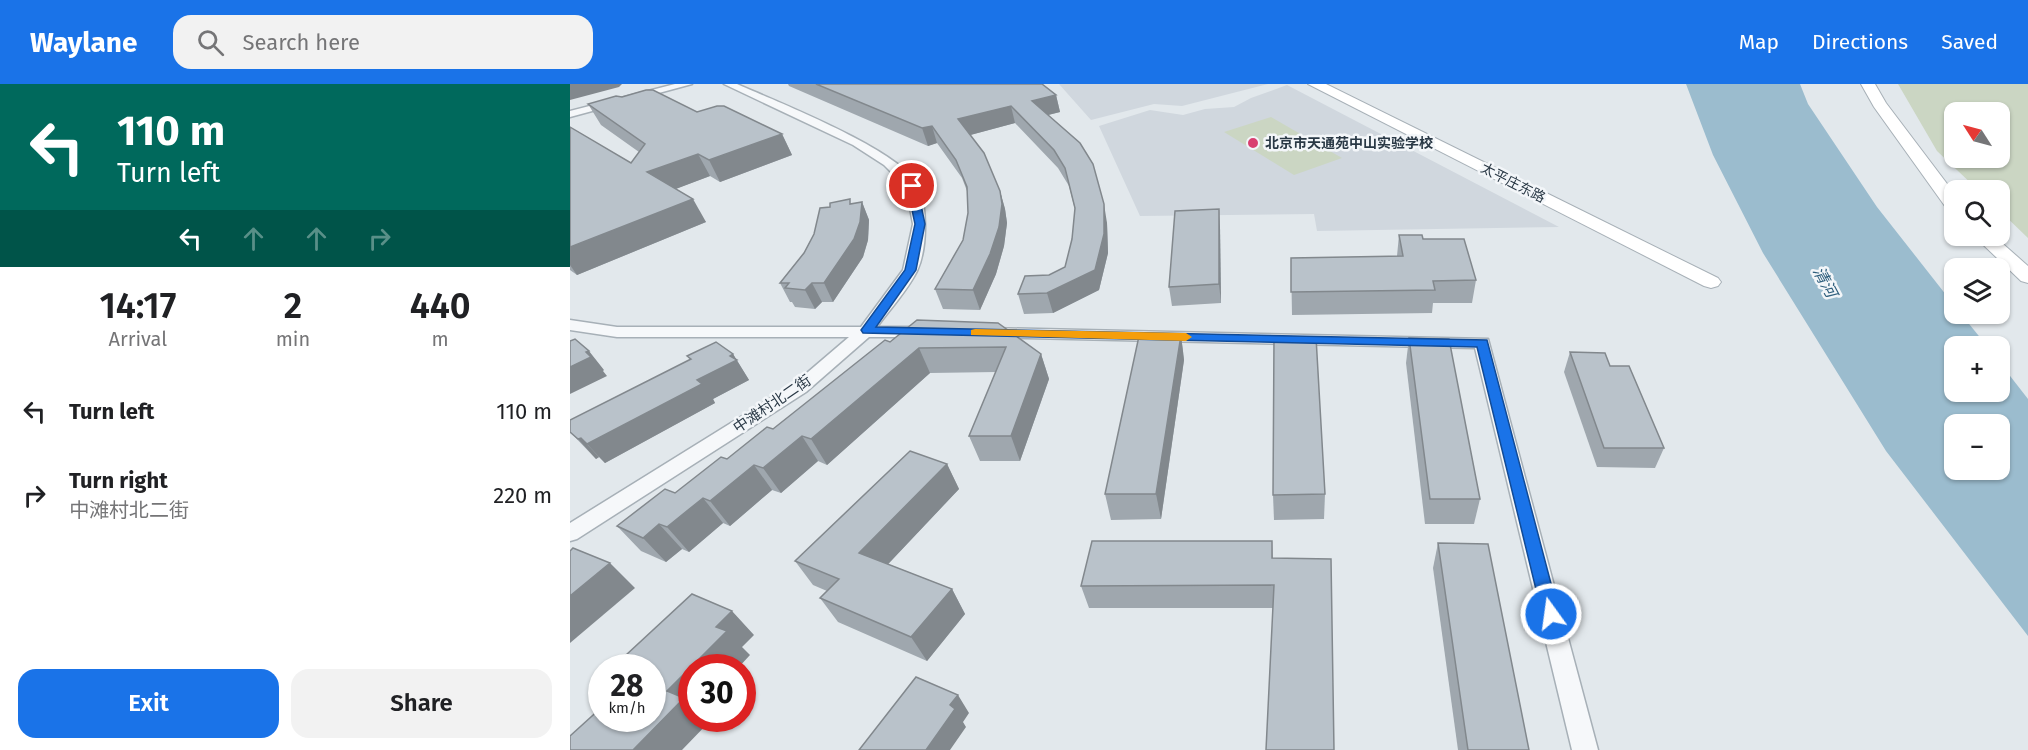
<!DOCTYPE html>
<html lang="en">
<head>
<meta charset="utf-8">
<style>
  :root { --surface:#fff; --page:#f2f2f2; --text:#202124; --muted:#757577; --accent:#1a73e8 }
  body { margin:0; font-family:"Fira Sans","Noto Sans SC",sans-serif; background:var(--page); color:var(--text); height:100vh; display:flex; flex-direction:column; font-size:22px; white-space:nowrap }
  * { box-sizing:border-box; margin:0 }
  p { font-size:20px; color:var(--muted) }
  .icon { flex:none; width:33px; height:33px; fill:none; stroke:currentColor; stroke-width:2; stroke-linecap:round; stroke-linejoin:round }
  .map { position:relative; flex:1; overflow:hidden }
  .side { display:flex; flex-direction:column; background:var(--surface); width:570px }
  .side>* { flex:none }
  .guide { background:#00695c; color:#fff; overflow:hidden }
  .needle { width:39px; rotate:306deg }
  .controls { position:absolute; left:1374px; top:18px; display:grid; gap:12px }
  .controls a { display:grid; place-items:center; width:66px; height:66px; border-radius:12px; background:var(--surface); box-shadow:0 2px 4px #0004; font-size:30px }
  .speed { position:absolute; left:18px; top:570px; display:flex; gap:12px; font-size:30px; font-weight:700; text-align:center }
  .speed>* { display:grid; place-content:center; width:78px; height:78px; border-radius:50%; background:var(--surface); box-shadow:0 2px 4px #0004; line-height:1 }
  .speed small { font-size:15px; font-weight:400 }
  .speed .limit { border:9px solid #d22; background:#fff; color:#111 }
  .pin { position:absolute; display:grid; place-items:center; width:51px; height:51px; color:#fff; margin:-26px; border:3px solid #fff; border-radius:50%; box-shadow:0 2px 6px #0007 }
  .me { position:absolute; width:66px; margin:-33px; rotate:346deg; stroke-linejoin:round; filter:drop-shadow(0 0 4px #0008) }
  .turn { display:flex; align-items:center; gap:21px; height:126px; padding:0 18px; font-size:27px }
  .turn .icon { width:78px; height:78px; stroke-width:2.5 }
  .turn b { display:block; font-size:42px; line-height:51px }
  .lanes { display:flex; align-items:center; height:57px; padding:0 18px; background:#0003; justify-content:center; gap:30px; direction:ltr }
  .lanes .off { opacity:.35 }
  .eta { display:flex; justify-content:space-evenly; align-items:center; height:102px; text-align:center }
  .eta b { font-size:36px; font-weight:600; line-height:42px }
  .button { display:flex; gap:12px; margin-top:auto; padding:12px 18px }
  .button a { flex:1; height:69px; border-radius:18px; background:var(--accent); color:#fff; font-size:24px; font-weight:600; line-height:69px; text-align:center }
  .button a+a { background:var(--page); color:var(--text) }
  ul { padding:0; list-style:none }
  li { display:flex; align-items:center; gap:18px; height:84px; padding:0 18px }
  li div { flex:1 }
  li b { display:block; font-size:22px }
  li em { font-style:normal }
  header { display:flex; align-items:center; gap:36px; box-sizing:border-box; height:84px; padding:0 30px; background:var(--accent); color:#fff }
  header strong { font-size:28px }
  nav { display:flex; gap:33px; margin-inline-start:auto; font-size:21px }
  .search { width:420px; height:54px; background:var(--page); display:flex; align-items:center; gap:15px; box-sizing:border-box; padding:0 21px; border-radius:18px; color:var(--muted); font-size:22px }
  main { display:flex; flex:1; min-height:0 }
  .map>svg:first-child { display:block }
  .built { fill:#d0d7de }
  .green { fill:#cbd6c3; fill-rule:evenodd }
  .water { fill:#9bbcce; fill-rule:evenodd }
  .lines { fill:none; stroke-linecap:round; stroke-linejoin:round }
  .street-casing { stroke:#a7b0b7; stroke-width:3 }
  .secondary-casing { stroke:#a7b0b7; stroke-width:2 }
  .street { fill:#f6f8fa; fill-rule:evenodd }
  .secondary { fill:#fff; fill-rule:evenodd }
  .wall { fill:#9fa7ae }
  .shaded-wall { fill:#82888d }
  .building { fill:#b9c2ca; stroke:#82888d; stroke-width:1.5 }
  .route { fill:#1a73e8; stroke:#114b97; stroke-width:1.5 }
  .slow { fill:#f59e0b }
  .poi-dot { fill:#d93f70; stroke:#f3f6f9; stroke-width:2 }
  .labels { text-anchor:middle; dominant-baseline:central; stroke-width:5; stroke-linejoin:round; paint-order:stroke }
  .far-poi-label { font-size:14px; font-weight:bold; fill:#293845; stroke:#f3f6f9; text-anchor:start }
  .far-street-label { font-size:14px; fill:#293845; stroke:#f3f6f9 }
  .street-label { font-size:15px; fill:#293845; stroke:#f3f6f9 }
  .water-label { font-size:16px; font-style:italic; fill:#2f5f7d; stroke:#f3f6f9 }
</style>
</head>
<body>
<header>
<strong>Waylane</strong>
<div class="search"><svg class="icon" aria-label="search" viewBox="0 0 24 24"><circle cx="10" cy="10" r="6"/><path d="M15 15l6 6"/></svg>Search here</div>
<nav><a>Map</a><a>Directions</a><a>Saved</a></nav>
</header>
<main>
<section class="side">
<div class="guide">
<div class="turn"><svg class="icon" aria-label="left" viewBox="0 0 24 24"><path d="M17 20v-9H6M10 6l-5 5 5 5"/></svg><div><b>110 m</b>Turn left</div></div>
<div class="lanes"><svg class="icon" aria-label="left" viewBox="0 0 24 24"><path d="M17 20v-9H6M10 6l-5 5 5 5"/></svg><svg class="icon off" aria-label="ahead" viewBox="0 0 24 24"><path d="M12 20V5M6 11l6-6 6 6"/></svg><svg class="icon off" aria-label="ahead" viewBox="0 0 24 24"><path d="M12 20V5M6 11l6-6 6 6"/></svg><svg class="icon off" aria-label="right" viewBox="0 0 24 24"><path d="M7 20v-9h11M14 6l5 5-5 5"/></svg></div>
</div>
<div class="eta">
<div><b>14:17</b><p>Arrival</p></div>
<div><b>2</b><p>min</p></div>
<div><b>440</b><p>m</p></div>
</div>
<ul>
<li><svg class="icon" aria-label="left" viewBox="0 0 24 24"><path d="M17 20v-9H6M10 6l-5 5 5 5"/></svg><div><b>Turn left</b></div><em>110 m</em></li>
<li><svg class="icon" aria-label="right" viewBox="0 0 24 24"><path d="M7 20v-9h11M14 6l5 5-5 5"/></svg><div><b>Turn right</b><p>中滩村北二街</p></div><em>220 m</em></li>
</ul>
<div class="button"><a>Exit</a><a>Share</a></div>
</section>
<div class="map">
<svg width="1458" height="666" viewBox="0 0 1458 666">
  <rect width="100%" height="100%" fill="#e2e8ec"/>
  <g class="built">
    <polygon points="489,0 698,0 612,22 584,20 521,36"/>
    <polygon points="717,1 989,143 747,147 744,130 570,132 529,42 580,26 613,31 635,25 664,23 681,14"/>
  </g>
  <g class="green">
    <path d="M 1328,0 L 1458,0 L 1458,154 L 1430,127 L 1430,106 L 1408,106 L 1367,67 ZM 1384,28 L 1430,28 L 1430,74 L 1384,74 Z"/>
    <polygon points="701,33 772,74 724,91 654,48"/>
  </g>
  <path class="water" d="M 1116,0 L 1230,0 L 1238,20 L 1307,123 L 1384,221 L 1384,230 L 1391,230 L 1417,262 L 1384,262 L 1384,308 L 1430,308 L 1430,279 L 1458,315 L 1458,552 L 1316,367 L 1193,169 L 1143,71 ZM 1384,340 L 1430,340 L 1430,386 L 1384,386 Z"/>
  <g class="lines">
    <defs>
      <g id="street">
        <polygon points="105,0 122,0 0,33 0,27"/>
        <path d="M 154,0 L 167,0 C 205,17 333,67 348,102 C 358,124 357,166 347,187 C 337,207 320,225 307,243 L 358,243 L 366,248 L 358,253 L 299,253 L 236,308 L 7,455 L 0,457 L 0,439 L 224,300 L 279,253 L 47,253 L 0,246 L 0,236 L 47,243 L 291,243 L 333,186 L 343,140 L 336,103 L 314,81 L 283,61 Z"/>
        <polygon points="419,244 918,255 1028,666 1002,666 905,264 413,253 411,249 413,245"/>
      </g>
      <g id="secondary">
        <polygon points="738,0 756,0 1148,194 1151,198 1148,202 1141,204 1134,202"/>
        <polygon points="1291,0 1305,0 1316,19 1384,109 1384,126 1377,125 1304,23"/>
        <polygon points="1404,152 1424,152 1458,182 1458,199 1451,197"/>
      </g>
    </defs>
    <use href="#street" class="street-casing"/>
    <use href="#secondary" class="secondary-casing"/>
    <use href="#street" class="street"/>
    <use href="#secondary" class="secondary"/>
  </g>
  <g class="wall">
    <polygon points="218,0 472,0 486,11 490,28 478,31 537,139 538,169 529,206 483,229 454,230 448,210 479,191 495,183 502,155 505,126 499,102 488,84 445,39 400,51 430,107 435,125 437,139 434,162 426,190 410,226 373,225 365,205 393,156 398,129 397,107 392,94 367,59 358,62 219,2"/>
    <polygon points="18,20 127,28 212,50 222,71 150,98 140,92 105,105 136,138 7,191 0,186 0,43 61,79 69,68 31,41"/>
    <polygon points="292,118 299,136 298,156 293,173 263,218 252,218 245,225 225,223 222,218 220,218 210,199 234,169 244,150 282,120"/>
    <polygon points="650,143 651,219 602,222 599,203"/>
    <polygon points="829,151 853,155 906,196 902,219 863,219 862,229 722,231 721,174 827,172"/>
    <polygon points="347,236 471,270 479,295 450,377 410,377 399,352 426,288 360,289 257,381 248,377 211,409 202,406 160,442 153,439 119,468 112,465 96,478 71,467 47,442 105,409 203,345 320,258"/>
    <polygon points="611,251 614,276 591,435 541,436 535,410"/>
    <polygon points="839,254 910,415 904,440 855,440 836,279"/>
    <polygon points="1000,268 1040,282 1094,364 1085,384 1027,383 994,288"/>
    <polygon points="163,270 179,296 143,315 145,319 35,379 29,373 26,375 0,348 0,336 120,276 117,272"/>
    <polygon points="377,380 389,405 318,480 382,505 395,530 357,577 268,538 250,514 257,507 243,501 225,477"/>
    <polygon points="755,410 754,435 704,436 703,411"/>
    <polygon points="702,457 703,474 764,666 703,524 519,524 511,502"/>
    <polygon points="868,459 959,666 888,666 863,484"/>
  </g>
  <g class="shaded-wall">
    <polygon points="0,0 52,0 49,3 0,16"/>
    <polygon points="486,11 490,28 466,34 462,17"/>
    <polygon points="441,22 445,39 393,53 388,35"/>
    <polygon points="362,42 367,59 358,62 352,44"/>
    <polygon points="212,50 222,71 150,98 139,76"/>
    <polygon points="128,70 140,92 90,111 77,88"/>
    <polygon points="430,107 435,125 437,139 434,162 426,190 410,226 403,206"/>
    <polygon points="123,115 136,138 7,191 0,181 0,163"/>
    <polygon points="292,118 299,136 298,156 293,173 263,218 254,199"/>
    <polygon points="534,120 537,139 538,169 529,206 483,229 477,209 525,186"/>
    <polygon points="649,125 650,143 651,219 649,200"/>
    <polygon points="242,199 252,218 245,225 235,206"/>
    <polygon points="611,251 614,276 591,435 586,410"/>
    <polygon points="349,264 360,289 257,381 241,355"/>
    <polygon points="19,267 34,286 33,287 37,292 0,310 0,283 16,268"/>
    <polygon points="163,270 179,296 143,315 145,319 35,379 17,360 127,296"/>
    <polygon points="471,270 479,295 450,377 441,352"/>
    <polygon points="232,352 248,377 211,409 193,384"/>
    <polygon points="11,354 29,373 26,375 8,355"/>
    <polygon points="377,380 389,405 305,494 289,469"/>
    <polygon points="184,381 202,406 160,442 140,417"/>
    <polygon points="133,414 153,439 119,468 97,443"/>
    <polygon points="89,440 112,465 96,478 73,454"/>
    <polygon points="40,479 65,504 0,559 0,512"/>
    <polygon points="382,505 395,530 357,577 341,553"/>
    <polygon points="162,527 184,551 172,563 180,571 168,584 122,584 122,634 137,634 140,637 112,666 63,666 97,607 146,543"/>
    <polygon points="388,611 399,629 393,638 396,643 380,666 356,666 380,621"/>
  </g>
  <g class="building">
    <polygon points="246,0 472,0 486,11 462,17 510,59 523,80 534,120 534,150 525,186 477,209 448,210 455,192 479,191 495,183 502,155 505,124 495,84 484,66 441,22 388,35 414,69 430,107 432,120 429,143 420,170 403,206 365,205 393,156 398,129 397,103 386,76 362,42 352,44"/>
    <polygon points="76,6 83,6 127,28 147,22 154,22 212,50 139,76 128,70 77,88 123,115 0,163 0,43 61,79 75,60 18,20 46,12 52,13"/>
    <polygon points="280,115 280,120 292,118 290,138 284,155 254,199 242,199 235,206 215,204 219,199 210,199 234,169 244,150 250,124 260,123 260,119"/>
    <polygon points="649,125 649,200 599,203 605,127"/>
    <polygon points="829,151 852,151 853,155 894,155 906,196 863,197 865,206 721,208 721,174 833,172"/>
    <polygon points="347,236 428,239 471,270 441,352 399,352 436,263 349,264 241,355 232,352 193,384 184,381 140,417 133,414 97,443 89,440 73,454 47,442 95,405 105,409 151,373 157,375 197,343 203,345 315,256 320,258"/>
    <polygon points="611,251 586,410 535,410 569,252"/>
    <polygon points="704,253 746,253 755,410 703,411"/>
    <polygon points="839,254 879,255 910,415 860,415"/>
    <polygon points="5,255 19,267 16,268 21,273 0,283 0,257"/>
    <polygon points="146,258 163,270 160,272 167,276 127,296 132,300 17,360 11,354 8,355 0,348 0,336 121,275 117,272"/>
    <polygon points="1000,268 1035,269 1040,282 1059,282 1094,364 1034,364"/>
    <polygon points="340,367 377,380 289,469 382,505 341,553 250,514 269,495 225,477"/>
    <polygon points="522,457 702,457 702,474 761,475 764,666 696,666 704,501 511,502"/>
    <polygon points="868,459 918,460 959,666 898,666"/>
    <polygon points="3,464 40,479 0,512 0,467"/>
    <polygon points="122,510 162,527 146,543 157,547 97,607 114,614 63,666 0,666 0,652 32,623 32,634 82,634 82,584 42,584"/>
    <polygon points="346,593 388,611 380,621 385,625 356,666 289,666"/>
  </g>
  <polygon class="route" points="342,99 347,102 355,140 346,186 306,243 917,256 989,530 987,536 981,538 975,536 972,530 907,263 293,249 291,246 335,186 345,140 337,102"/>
  <polygon class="slow" points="405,245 616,249 622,253 616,257 401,251 401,246"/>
  <circle class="poi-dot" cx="683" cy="59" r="6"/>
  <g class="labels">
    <g class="far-poi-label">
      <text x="695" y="59">北京市天通苑中山实验学校</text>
    </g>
    <g class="far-street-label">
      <text transform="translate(943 99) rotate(27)">太平庄东路</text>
    </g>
    <g class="street-label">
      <text transform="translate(202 320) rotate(-34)">中滩村北二街</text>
    </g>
    <g class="water-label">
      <text transform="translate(1255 198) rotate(62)">清河</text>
    </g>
  </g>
</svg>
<div class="controls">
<a><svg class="needle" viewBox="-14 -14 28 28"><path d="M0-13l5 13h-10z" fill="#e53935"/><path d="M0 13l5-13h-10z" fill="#757577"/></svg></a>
<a><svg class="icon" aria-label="search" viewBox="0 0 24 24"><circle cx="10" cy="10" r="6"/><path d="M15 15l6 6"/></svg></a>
<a><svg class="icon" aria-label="layers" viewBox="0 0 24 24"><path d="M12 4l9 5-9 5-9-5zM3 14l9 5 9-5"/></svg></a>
<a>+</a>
<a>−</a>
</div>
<div class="speed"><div>28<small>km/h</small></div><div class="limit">30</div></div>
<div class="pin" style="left:342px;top:102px;background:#d93025"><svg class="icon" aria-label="arrive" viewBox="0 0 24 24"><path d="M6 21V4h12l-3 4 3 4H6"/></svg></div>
<svg class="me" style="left:981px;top:530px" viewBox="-20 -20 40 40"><circle r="17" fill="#1a73e8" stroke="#fff" stroke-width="3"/><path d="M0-11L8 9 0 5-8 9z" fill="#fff"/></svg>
</div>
</main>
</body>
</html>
